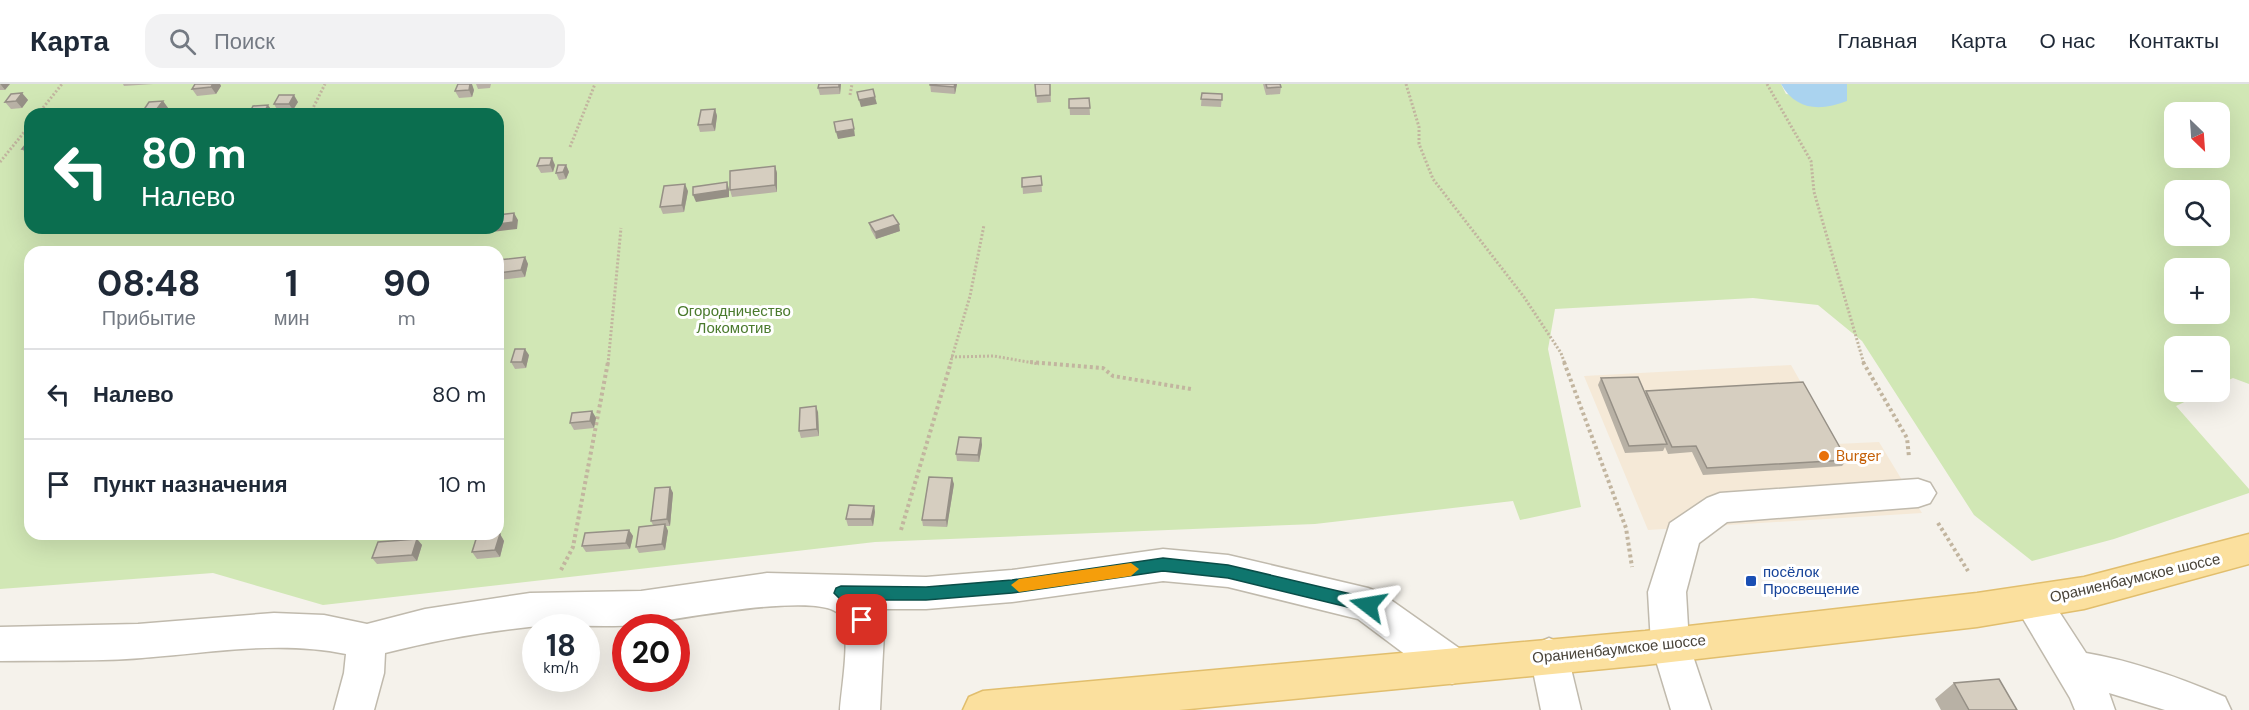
<!DOCTYPE html>
<html lang="ru">
<head>
<meta charset="utf-8">
<style>
  :root { --surface:#fff; --page:#f2f2f3; --text:#1f2937; --muted:#747a83; --line:#e0e1e3 }
  body { margin:0; font-family:"DM Sans",sans-serif; background:var(--page); color:var(--text); height:100vh; display:flex; flex-direction:column; font-size:22px; white-space:nowrap }
  * { box-sizing:border-box; margin:0 }
  p { font-size:20px; color:var(--muted) }
  .icon { flex:none; width:33px; height:33px; fill:none; stroke:currentColor; stroke-width:2; stroke-linecap:round; stroke-linejoin:round }
  .map { position:relative; flex:1; overflow:hidden }
  .details { position:absolute; left:24px; top:162px; width:480px; height:294px; display:flex; flex-direction:column; background:var(--surface); border-radius:18px; box-shadow:0 6px 24px #0002 }
  .details>* { flex:none }
  .hud { position:absolute; left:24px; top:24px; width:480px; height:126px; border-radius:18px; box-shadow:0 6px 24px #0002; background:#0b6e4f; color:#fff; overflow:hidden }
  .needle { width:39px; rotate:155deg }
  .controls { position:absolute; left:2164px; top:18px; display:grid; gap:12px }
  .controls a { display:grid; place-items:center; width:66px; height:66px; border-radius:12px; background:var(--surface); box-shadow:0 6px 24px #0002; font-size:30px }
  .speed { position:absolute; left:522px; top:530px; display:flex; gap:12px; font-size:30px; font-weight:700; text-align:center }
  .speed>* { display:grid; place-content:center; width:78px; height:78px; border-radius:50%; background:var(--surface); box-shadow:0 6px 24px #0002; line-height:1 }
  .speed small { font-size:15px; font-weight:400 }
  .speed .limit { border:9px solid #d22; background:#fff; color:#111 }
  .pin { position:absolute; display:grid; place-items:center; width:51px; height:51px; color:#fff; margin:-26px; border-radius:12px; box-shadow:0 3px 9px #0006 }
  .me { position:absolute; width:66px; margin:-33px; rotate:284deg; stroke-linejoin:round; filter:drop-shadow(0 0 4px #0008) }
  .turn { display:flex; align-items:center; gap:21px; height:126px; padding:0 18px; font-size:27px }
  .turn .icon { width:78px; height:78px; stroke-width:2.5 }
  .turn b { display:block; font-size:42px; line-height:51px }
  .eta { display:flex; justify-content:space-evenly; align-items:center; height:102px; text-align:center }
  .eta b { font-size:36px; font-weight:700; line-height:42px }
  ul { padding:0; list-style:none }
  li { display:flex; align-items:center; gap:18px; height:90px; padding:0 18px; border-top:2px solid var(--line) }
  li div { flex:1 }
  li b { display:block; font-size:22px }
  li em { font-style:normal }
  header { display:flex; align-items:center; gap:36px; box-sizing:border-box; height:84px; padding:0 30px; background:var(--surface); border-bottom:2px solid var(--line) }
  header strong { font-size:28px }
  nav { display:flex; gap:33px; margin-inline-start:auto; font-size:21px }
  .search { width:420px; height:54px; background:var(--page); display:flex; align-items:center; gap:15px; box-sizing:border-box; padding:0 21px; border-radius:18px; color:var(--muted); font-size:22px }
  .map>svg:first-child { display:block }
  .commercial { fill:#f5e9d7 }
  .green { fill:#d1e7b5; fill-rule:evenodd }
  .water { fill:#aad3ef }
  .lines { fill:none; stroke-linecap:round; stroke-linejoin:round }
  .minor-casing { stroke:#c0baad; stroke-width:3 }
  .major-casing { stroke:#e1be6d; stroke-width:3 }
  .path-far1 { stroke:#c2b59f; stroke-width:3; stroke-dasharray:2 2; stroke-linecap:butt }
  .path { stroke:#c2b59f; stroke-width:4; stroke-dasharray:3 3; stroke-linecap:butt }
  .minor { fill:#fff; fill-rule:evenodd }
  .major { fill:#fbe09e; fill-rule:evenodd }
  .wall { fill:#b8b1a5 }
  .shaded-wall { fill:#969086 }
  .building { fill:#d6cec0; stroke:#969086; stroke-width:1.5 }
  .route { fill:#0f766e; stroke:#0a4d48; stroke-width:1.5 }
  .slow { fill:#f59e0b }
  .food-dot { fill:#e8710a; stroke:#fff; stroke-width:2 }
  .transit-dot { fill:#1a4fb4; stroke:#fff; stroke-width:2 }
  .labels { text-anchor:middle; dominant-baseline:central; stroke-width:6; stroke-linejoin:round; paint-order:stroke }
  .park-label { font-size:15px; fill:#4a7a2d; stroke:#fff }
  .food-label { font-size:15px; fill:#c56008; stroke:#fff; text-anchor:start }
  .transit-label { font-size:15px; fill:#164399; stroke:#fff; text-anchor:start }
  .street-label { font-size:15px; fill:#494339; stroke:#fff }
</style>
</head>
<body>
<header>
<strong>Карта</strong>
<div class="search"><svg class="icon" aria-label="search" viewBox="0 0 24 24"><circle cx="10" cy="10" r="6"/><path d="M15 15l6 6"/></svg>Поиск</div>
<nav><a>Главная</a><a>Карта</a><a>О нас</a><a>Контакты</a></nav>
</header>
<div class="map">
<svg width="2249" height="626" viewBox="0 0 2249 626">
  <rect width="100%" height="100%" fill="#f5f2eb"/>
  <polygon class="commercial" points="1791,281 1836,360 1879,358 1922,429 1648,446 1584,292"/>
  <path class="green" d="M 0,0 L 1781,0 L 1786,10 L 1847,17 L 1847,0 L 2249,0 L 2249,300 L 2233,294 L 2220,300 L 2220,262 L 2175,262 L 2175,308 L 2205,308 L 2176,322 L 2249,405 L 2249,409 L 2114,455 L 2032,477 L 1974,431 L 1862,257 L 1818,221 L 1753,214 L 1555,225 L 1548,265 L 1581,423 L 1520,436 L 1513,417 L 1315,440 L 875,458 L 323,521 L 213,489 L 0,505 ZM 2175,28 L 2220,28 L 2220,74 L 2175,74 ZM 30,30 L 498,30 L 498,144 L 30,144 ZM 2175,106 L 2220,106 L 2220,152 L 2175,152 ZM 30,168 L 498,168 L 498,450 L 30,450 ZM 2175,184 L 2220,184 L 2220,230 L 2175,230 Z"/>
  <path class="water" d="M 1781,0 L 1847,0 L 1847,17 C 1821,27 1796,27 1781,0 Z"/>
  <g class="lines">
    <defs>
      <g id="minor">
        <polygon points="1918,395 1930,399 1936,409 1930,419 1918,423 1727,438 1699,459 1686,508 1689,560 1711,626 1671,626 1651,560 1648,508 1670,439 1707,414 1720,409"/>
        <path d="M 1163,465 L 1228,471 L 1368,504 L 1381,509 L 1466,569 L 1472,582 L 1466,595 L 1452,600 L 1438,595 L 1358,535 L 1228,503 L 1163,497 L 1012,518 L 926,525 L 878,525 L 884,549 L 880,626 L 840,626 C 841,606 852,547 840,531 C 821,506 676,536 643,540 C 606,545 567,539 529,543 C 481,548 432,557 385,569 L 384,589 L 374,626 L 334,626 L 344,589 L 346,570 C 279,556 209,569 142,574 C 95,578 47,576 0,577 L 0,543 L 138,540 L 274,529 L 324,531 L 367,540 L 425,525 L 530,509 L 641,507 L 767,489 L 926,493 L 1012,486 Z"/>
        <path d="M 2032,502 L 2045,506 L 2086,569 C 2134,577 2180,594 2225,613 L 2231,626 L 2165,626 L 2109,609 L 2115,626 L 2075,626 L 2070,614 L 2013,518 L 2019,506 Z"/>
        <polygon points="1549,554 1563,560 1568,572 1581,626 1541,626 1530,572 1535,560"/>
      </g>
      <polygon id="major" points="2249,450 2249,480 2084,525 1977,543 1645,581 1179,626 963,626 969,613 983,607 1645,547 1977,509 2084,493"/>
    </defs>
    <use href="#minor" class="minor-casing"/>
    <use href="#major" class="major-casing"/>
    <g class="path-far1">
      <polyline points="1406,0 1419,43 1419,60 1433,95 1524,213 1561,269 1565,280"/>
      <polyline points="1767,0 1811,77 1814,108 1864,280"/>
      <polyline points="850,11 852,0"/>
      <polyline points="38,30 62,0"/>
      <polyline points="310,30 325,0"/>
      <polyline points="570,63 595,0"/>
      <polyline points="0,78 30,41"/>
      <polyline points="951,273 994,272 1039,280"/>
      <polyline points="608,280 621,144"/>
      <polyline points="950,280 970,212 984,141"/>
    </g>
    <g class="path">
      <polyline points="1030,278 1103,284 1113,292 1191,305"/>
      <polyline points="1564,278 1626,444 1632,483"/>
      <polyline points="1863,278 1907,354 1909,373"/>
      <polyline points="1938,439 1968,487"/>
      <polyline points="901,446 951,278"/>
      <polyline points="561,486 573,463 608,278"/>
    </g>
    <use href="#minor" class="minor"/>
    <use href="#major" class="major"/>
  </g>
  <g class="wall">
    <polygon points="0,0 5,6 0,6"/>
    <polygon points="123,0 153,0 124,2"/>
    <polygon points="195,0 220,0 221,2 216,10 197,12 192,5"/>
    <polygon points="476,0 491,0 490,4 478,5"/>
    <polygon points="819,0 841,0 840,10 820,11 818,4"/>
    <polygon points="930,0 957,0 955,10 931,8"/>
    <polygon points="1035,0 1050,0 1051,18 1037,19"/>
    <polygon points="1263,0 1280,0 1281,3 1280,10 1266,11"/>
    <polygon points="474,6 472,13 459,14 455,7"/>
    <polygon points="22,9 28,16 22,24 11,25 5,18"/>
    <polygon points="1202,9 1222,10 1221,23 1201,22"/>
    <polygon points="1089,14 1090,31 1070,31 1069,15"/>
    <polygon points="163,17 168,24 163,30 146,30 143,27"/>
    <polygon points="298,18 293,26 278,27 274,20"/>
    <polygon points="715,25 717,32 715,47 700,48 698,41"/>
    <polygon points="30,55 30,72 28,72 22,65"/>
    <polygon points="555,81 553,88 541,89 537,82"/>
    <polygon points="566,81 569,88 566,95 559,96 556,89"/>
    <polygon points="775,82 777,89 777,108 732,113 730,106"/>
    <polygon points="1041,92 1042,108 1023,110 1022,94"/>
    <polygon points="688,107 684,128 663,130 660,123"/>
    <polygon points="869,139 900,147 876,155 871,146"/>
    <polygon points="525,173 528,180 525,193 498,196 498,176"/>
    <polygon points="529,271 526,284 515,285 511,278"/>
    <polygon points="1601,294 1645,309 1646,307 1847,376 1842,382 1703,391 1692,368 1668,370 1665,363 1663,367 1625,369 1598,301"/>
    <polygon points="592,327 596,334 594,344 574,346 570,339"/>
    <polygon points="818,328 819,352 801,354 799,347"/>
    <polygon points="981,354 982,361 979,378 957,377 956,370"/>
    <polygon points="954,400 947,443 923,442 922,436"/>
    <polygon points="670,403 673,409 670,442 666,442 668,447 665,466 639,469 636,463 653,441 651,437"/>
    <polygon points="874,422 875,428 873,442 848,442 846,435"/>
    <polygon points="629,446 633,452 630,465 586,468 582,462"/>
    <polygon points="228,450 246,450 245,452 230,452"/>
    <polygon points="500,450 504,457 500,473 477,475 472,468"/>
    <polygon points="417,455 422,461 417,477 377,480 372,474"/>
    <polygon points="1954,599 2017,626 1941,626 1935,615"/>
  </g>
  <g class="shaded-wall">
    <polygon points="0,0 10,0 5,6"/>
    <polygon points="213,0 220,0 221,2 216,10 211,3"/>
    <polygon points="470,0 472,0 474,6 472,13 469,6"/>
    <polygon points="839,0 841,0 840,10 839,3"/>
    <polygon points="955,0 957,0 955,10 954,3"/>
    <polygon points="22,9 28,16 22,24 16,17"/>
    <polygon points="294,11 298,18 293,26 289,20"/>
    <polygon points="875,13 877,20 861,23 859,16"/>
    <polygon points="163,17 168,24 163,30 160,30 156,26"/>
    <polygon points="268,21 273,28 272,30 263,30"/>
    <polygon points="715,25 717,32 715,47 712,40"/>
    <polygon points="854,45 855,52 838,55 836,48"/>
    <polygon points="552,74 555,81 553,88 550,81"/>
    <polygon points="566,81 569,88 566,95 563,88"/>
    <polygon points="775,82 777,89 777,108 775,101"/>
    <polygon points="727,98 729,105 729,113 696,118 693,111"/>
    <polygon points="685,100 688,107 684,128 682,121"/>
    <polygon points="514,129 518,136 517,145 492,148 490,144 498,144 498,140"/>
    <polygon points="899,140 900,147 876,155 875,148"/>
    <polygon points="525,173 528,180 525,193 521,186"/>
    <polygon points="525,265 529,271 526,284 522,278"/>
    <polygon points="816,322 818,328 819,352 817,345"/>
    <polygon points="592,327 596,334 594,344 590,337"/>
    <polygon points="981,354 982,361 979,378 978,371"/>
    <polygon points="952,394 954,400 947,443 946,436"/>
    <polygon points="670,403 673,409 670,442 667,435"/>
    <polygon points="874,422 875,428 873,442 871,435"/>
    <polygon points="665,440 668,447 665,466 662,460"/>
    <polygon points="629,446 633,452 630,465 626,459"/>
    <polygon points="500,450 504,457 500,473 495,466"/>
    <polygon points="417,455 422,461 417,477 412,471"/>
  </g>
  <g class="building">
    <polygon points="195,0 213,0 211,3 192,5"/>
    <polygon points="458,0 470,0 469,6 455,7"/>
    <polygon points="819,0 839,0 839,3 818,4"/>
    <polygon points="930,0 955,0 954,3 930,1"/>
    <polygon points="1035,0 1050,0 1050,11 1036,12"/>
    <polygon points="1266,0 1280,0 1281,3 1267,4"/>
    <polygon points="873,5 875,13 859,16 857,8"/>
    <polygon points="22,9 16,17 5,18 11,10"/>
    <polygon points="1202,9 1222,10 1222,16 1201,15"/>
    <polygon points="279,11 294,11 289,20 274,20"/>
    <polygon points="1089,14 1090,24 1069,24 1069,15"/>
    <polygon points="163,17 156,26 143,27 149,18"/>
    <polygon points="268,21 263,30 249,30 253,22"/>
    <polygon points="715,25 712,40 698,41 701,26"/>
    <polygon points="852,35 854,45 836,48 834,38"/>
    <polygon points="30,55 30,65 22,65"/>
    <polygon points="540,74 552,74 550,81 537,82"/>
    <polygon points="558,81 566,81 563,88 556,89"/>
    <polygon points="775,82 775,101 730,106 730,87"/>
    <polygon points="1041,92 1042,101 1022,103 1022,94"/>
    <polygon points="727,98 727,106 693,111 693,103"/>
    <polygon points="685,100 682,121 660,123 664,102"/>
    <polygon points="514,129 513,138 498,140 498,131"/>
    <polygon points="893,131 899,140 875,148 869,139"/>
    <polygon points="525,173 521,186 498,189 498,176"/>
    <polygon points="515,265 525,265 522,278 511,278"/>
    <polygon points="1638,293 1667,360 1629,362 1601,294"/>
    <polygon points="1803,298 1847,376 1707,384 1696,362 1672,363 1646,307"/>
    <polygon points="816,322 817,345 799,347 800,324"/>
    <polygon points="592,327 590,337 570,339 572,329"/>
    <polygon points="959,353 981,354 978,371 956,370"/>
    <polygon points="929,393 952,394 946,436 922,436"/>
    <polygon points="670,403 667,435 651,437 655,404"/>
    <polygon points="849,421 874,422 871,435 846,435"/>
    <polygon points="665,440 662,460 636,463 639,443"/>
    <polygon points="629,446 626,459 582,462 585,449"/>
    <polygon points="500,450 495,466 472,468 477,452"/>
    <polygon points="417,455 412,471 372,474 378,458"/>
    <polygon points="1999,595 2017,626 1969,626 1954,599"/>
  </g>
  <polygon class="route" points="1163,474 1228,481 1368,514 1373,516 1376,521 1373,526 1368,528 1228,494 1163,487 1012,509 926,516 861,516 869,536 867,541 862,543 856,541 851,526 834,509 836,504 841,502 926,503 1012,496"/>
  <polygon class="slow" points="1131,479 1139,485 1131,492 1019,508 1011,501 1019,495"/>
  <circle class="food-dot" cx="1824" cy="372" r="6"/>
  <rect class="transit-dot" x="1745" y="491" width="12" height="12" rx="3"/>
  <g class="labels">
    <g class="park-label">
      <text x="734" y="227">Огородничество<tspan x="734" dy="17">Локомотив</tspan></text>
    </g>
    <g class="food-label">
      <text x="1836" y="372">Burger</text>
    </g>
    <g class="transit-label">
      <text x="1763" y="488">посёлок<tspan x="1763" dy="17">Просвещение</tspan></text>
    </g>
    <g class="street-label">
      <text transform="translate(2135 494) rotate(-13)">Ораниенбаумское шоссе</text>
      <text transform="translate(1619 565) rotate(-6)">Ораниенбаумское шоссе</text>
    </g>
  </g>
</svg>
<div class="controls">
<a><svg class="needle" viewBox="-14 -14 28 28"><path d="M0-13l5 13h-10z" fill="#e53935"/><path d="M0 13l5-13h-10z" fill="#747a83"/></svg></a>
<a><svg class="icon" aria-label="search" viewBox="0 0 24 24"><circle cx="10" cy="10" r="6"/><path d="M15 15l6 6"/></svg></a>
<a>+</a>
<a>−</a>
</div>
<div class="speed"><div>18<small>km/h</small></div><div class="limit">20</div></div>
<div class="pin" style="left:862px;top:536px;background:#d93025"><svg class="icon" aria-label="arrive" viewBox="0 0 24 24"><path d="M6 21V4h12l-3 4 3 4H6"/></svg></div>
<svg class="me" style="left:1368px;top:521px" viewBox="-20 -20 40 40"><path d="M0-17L14 15 0 8-14 15z" fill="#0f766e" stroke="#fff" stroke-width="4"/></svg>
<div class="hud">
<div class="turn"><svg class="icon" aria-label="left" viewBox="0 0 24 24"><path d="M17 20v-9H6M10 6l-5 5 5 5"/></svg><div><b>80 m</b>Налево</div></div>
</div>
<section class="details">
<div class="eta">
<div><b>08:48</b><p>Прибытие</p></div>
<div><b>1</b><p>мин</p></div>
<div><b>90</b><p>m</p></div>
</div>
<ul>
<li><svg class="icon" aria-label="left" viewBox="0 0 24 24"><path d="M17 20v-9H6M10 6l-5 5 5 5"/></svg><div><b>Налево</b></div><em>80 m</em></li>
<li><svg class="icon" aria-label="arrive" viewBox="0 0 24 24"><path d="M6 21V4h12l-3 4 3 4H6"/></svg><div><b>Пункт назначения</b></div><em>10 m</em></li>
</ul>
</section>
</div>
</body>
</html>
